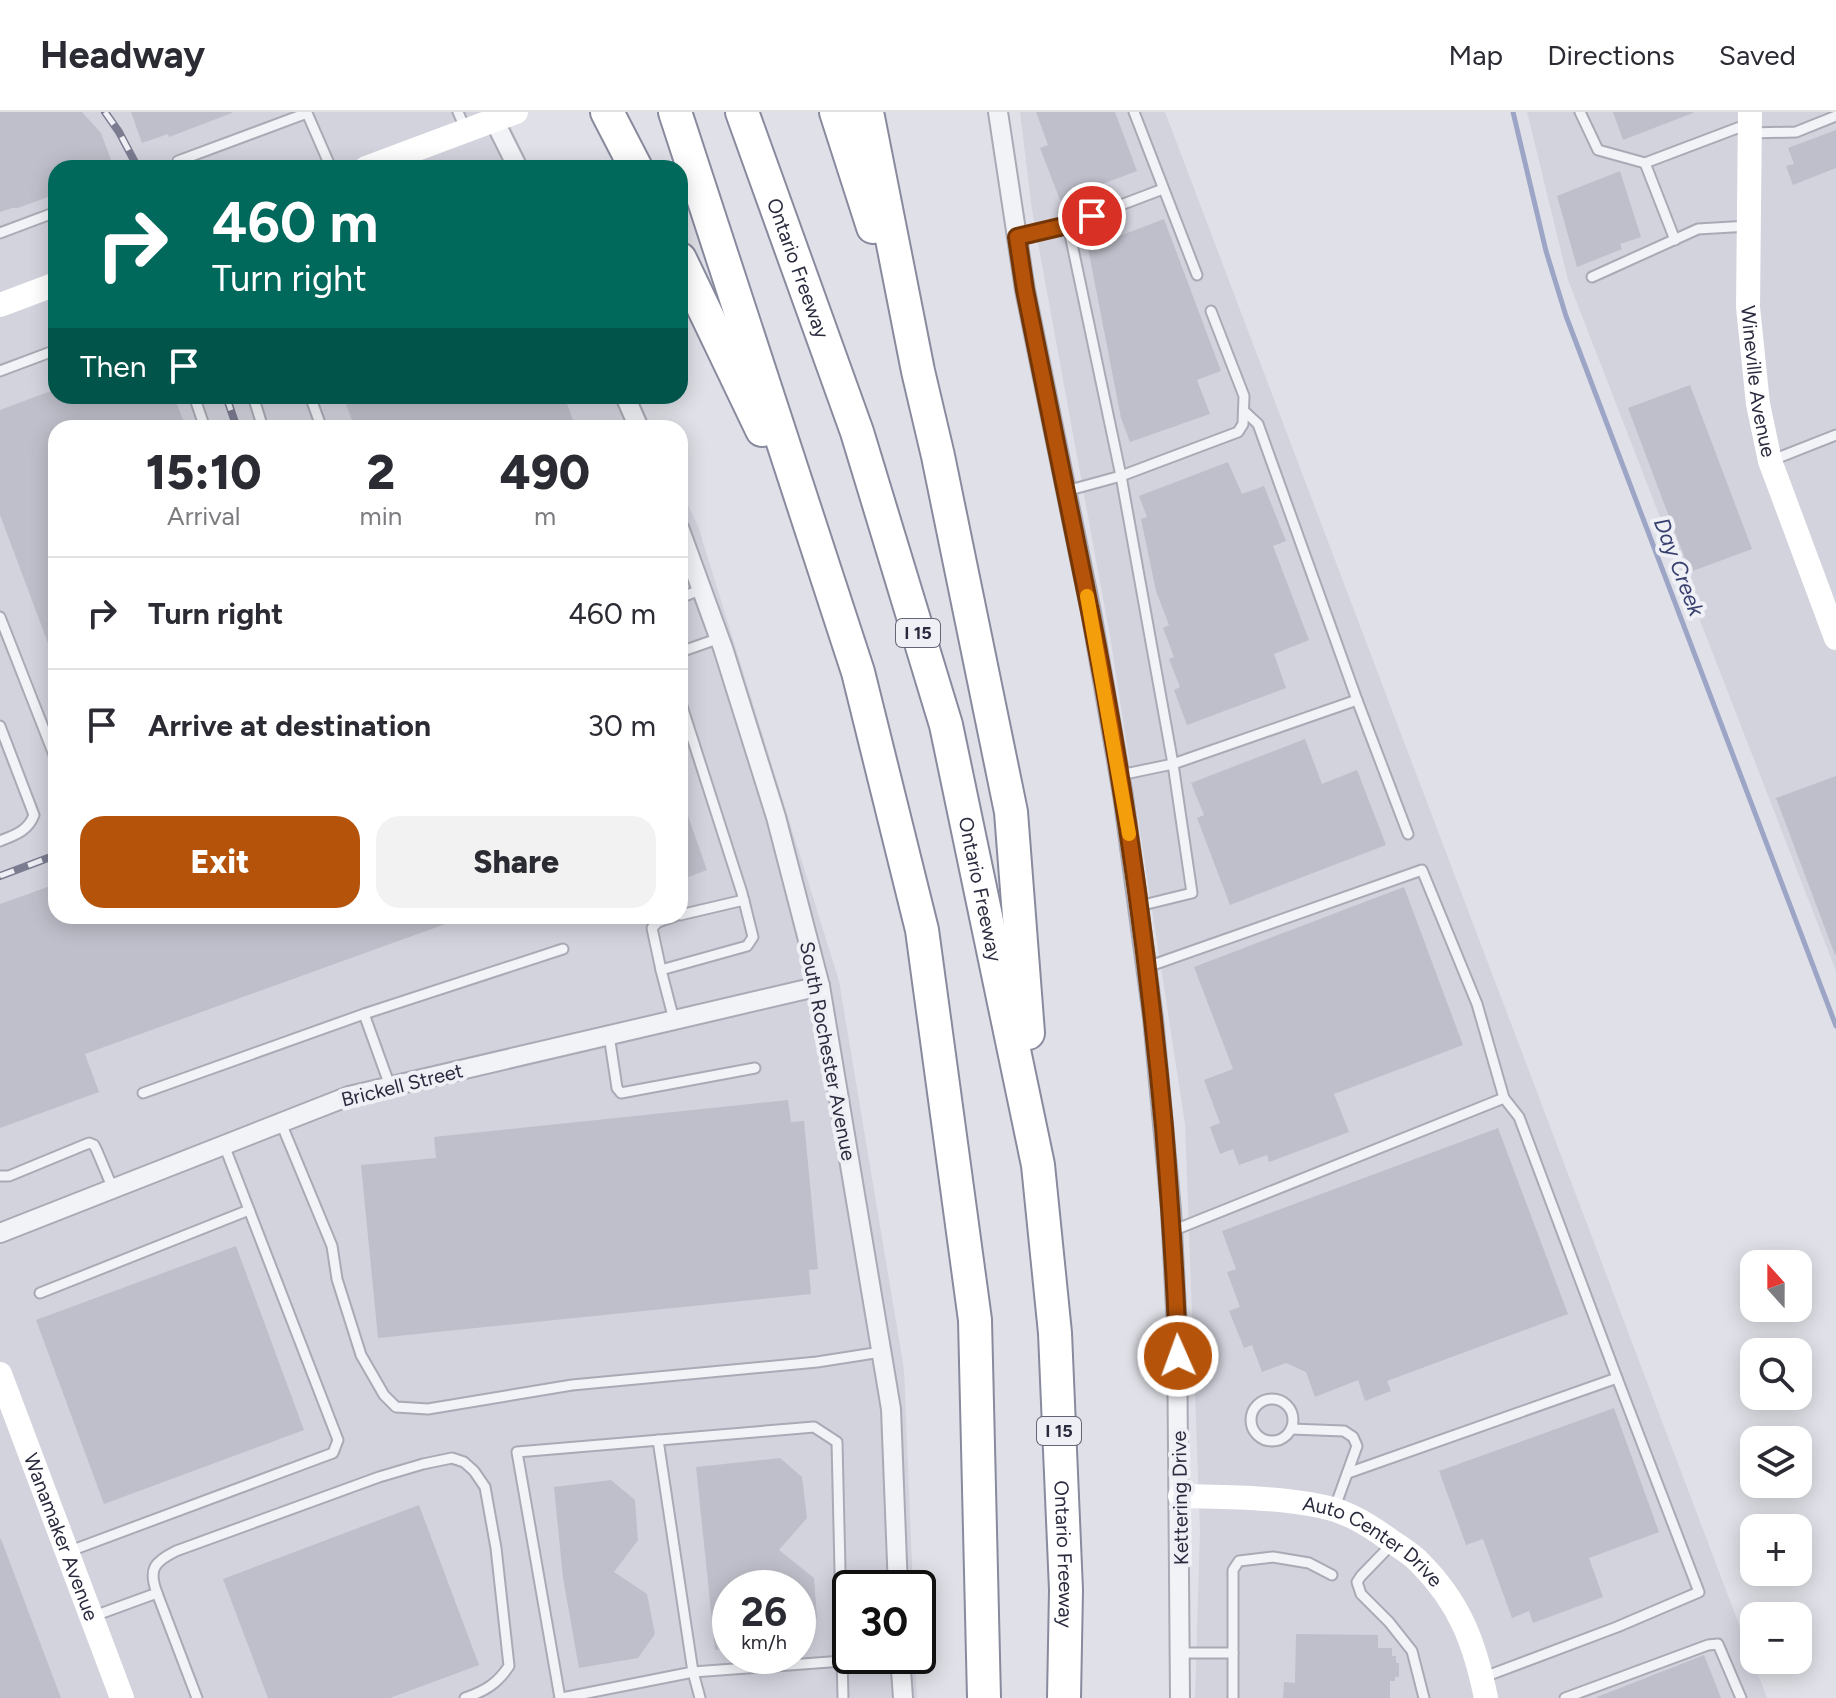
<!DOCTYPE html>
<html lang="en">
<head>
<meta charset="utf-8">
<style>
  :root { --surface:#fff; --page:#f2f2f3; --text:#2b2b33; --muted:#7c7c81; --line:#e1e1e2; --accent:#b45309 }
  body { margin:0; font-family:Figtree,sans-serif; background:var(--page); color:var(--text); height:100vh; display:flex; flex-direction:column; font-size:30px; white-space:nowrap }
  * { box-sizing:border-box; margin:0 }
  p { font-size:26px; color:var(--muted) }
  .icon { flex:none; width:44px; height:44px; fill:none; stroke:currentColor; stroke-width:2; stroke-linecap:round; stroke-linejoin:round }
  .map { position:relative; flex:1; overflow:hidden }
  .panel { position:absolute; left:48px; top:308px; width:640px; height:504px; display:flex; flex-direction:column; background:var(--surface); border-radius:24px; box-shadow:0 4px 20px #0003 }
  .panel>* { flex:none }
  .top-card { position:absolute; left:48px; top:48px; width:640px; height:244px; border-radius:24px; box-shadow:0 4px 20px #0003; background:#00695c; color:#fff; overflow:hidden }
  .needle { width:52px; rotate:339deg }
  .buttons { position:absolute; left:1740px; top:1138px; display:grid; gap:16px }
  .buttons a { display:grid; place-items:center; width:72px; height:72px; border-radius:16px; background:var(--surface); box-shadow:0 4px 20px #0003; font-size:40px }
  .speed { position:absolute; left:712px; top:1458px; display:flex; gap:16px; font-size:40px; font-weight:700; text-align:center }
  .speed>* { display:grid; place-content:center; width:104px; height:104px; border-radius:50%; background:var(--surface); box-shadow:0 4px 20px #0003; line-height:1 }
  .speed small { font-size:20px; font-weight:400 }
  .speed .limit { border:4px solid #111; border-radius:12px; background:#fff; color:#111 }
  .pin { position:absolute; display:grid; place-items:center; width:68px; height:68px; color:#fff; margin:-34px; border:4px solid #fff; border-radius:50%; box-shadow:0 2px 8px #0007 }
  .me { position:absolute; width:88px; margin:-44px; rotate:358deg; stroke-linejoin:round; filter:drop-shadow(0 0 6px #0008) }
  .turn { display:flex; align-items:center; gap:28px; height:168px; padding:0 32px; font-size:36px }
  .turn .icon { width:104px; height:104px; stroke-width:2.5 }
  .turn b { display:block; font-size:56px; line-height:68px }
  .then { display:flex; align-items:center; height:76px; padding:0 32px; background:#0003; gap:16px; font-size:30px }
  .eta { display:flex; justify-content:space-evenly; align-items:center; height:136px; text-align:center }
  .eta b { font-size:48px; font-weight:800; line-height:56px }
  .button { display:flex; gap:16px; margin-top:auto; padding:16px 32px }
  .button a { flex:1; height:92px; border-radius:24px; background:var(--accent); color:#fff; font-size:32px; font-weight:800; line-height:92px; text-align:center }
  .button a+a { background:var(--page); color:var(--text) }
  ul { padding:0; list-style:none }
  li { display:flex; align-items:center; gap:24px; height:112px; padding:0 32px; border-top:2px solid var(--line) }
  li div { flex:1 }
  li b { display:block; font-size:30px }
  li em { font-style:normal }
  header { display:flex; align-items:center; gap:48px; box-sizing:border-box; height:112px; padding:0 40px; background:var(--surface); border-bottom:2px solid var(--line) }
  header strong { font-size:38px }
  nav { display:flex; gap:44px; margin-inline-start:auto; font-size:28px }
  .map>svg:first-child { display:block }
  .built { fill:#d2d3dd; fill-rule:evenodd }
  .lines { fill:none; stroke-linecap:round; stroke-linejoin:round }
  .stream { stroke:#9da5c6; stroke-width:5 }
  .building { fill:#bebfca }
  .lane-casing { stroke:#a9aab5; stroke-width:13 }
  .street-casing { stroke:#a9aab5; stroke-width:22 }
  .highway-casing { stroke:#888a9e; stroke-width:36 }
  .lane { stroke:#f2f3f7; stroke-width:9 }
  .street { stroke:#f2f3f7; stroke-width:18 }
  .secondary { stroke:#fff; stroke-width:24 }
  .highway { stroke:#fff; stroke-width:32 }
  .rail-casing { stroke:#7b7c90; stroke-width:8 }
  .rail { stroke:#eff0f6; stroke-width:5; stroke-dasharray:15; stroke-linecap:butt }
  .route-casing { stroke:#753606; stroke-width:20 }
  .route { stroke:#b45309; stroke-width:14 }
  .slow { stroke:#f59e0b; stroke-width:14 }
  .labels { text-anchor:middle; dominant-baseline:central; stroke-width:8; stroke-linejoin:round; paint-order:stroke }
  .shield { fill:#eff0f6; stroke:#656675; stroke-width:2 }
  .shield-label { font-size:18px; font-weight:bold; fill:#2a2b3e }
  .street-label { font-size:20px; fill:#2a2b3e; stroke:#eff0f6 }
  .water-label { font-size:22px; font-style:italic; fill:#373f6f; stroke:#eff0f6 }
</style>
</head>
<body>
<header>
<strong>Headway</strong>
<nav><a>Map</a><a>Directions</a><a>Saved</a></nav>
</header>
<div class="map">
<svg width="1836" height="1586" viewBox="0 0 1836 1586">
  <rect width="100%" height="100%" fill="#e0e1e8"/>
  <g class="built">
    <path d="M 0,0 L 504,0 L 530,56 L 56,56 L 56,284 L 637,284 L 652,316 L 56,316 L 56,804 L 680,804 L 680,376 L 698,414 L 839,869 L 904,1257 L 913,1476 L 850,1476 L 850,1544 L 915,1544 L 917,1586 L 0,1586 ZM 730,1476 L 798,1476 L 798,1544 L 730,1544 Z"/>
    <polygon points="1020,0 1165,0 1767,1586 1195,1586 1200,1417 1185,1012 1111,530 1032,98"/>
    <polygon points="1527,0 1836,0 1836,859 1568,168"/>
  </g>
  <g class="lines">
    <polyline class="stream" points="1513,0 1546,139 1566,204 1836,914"/>
  </g>
  <g class="building">
    <polygon points="0,0 82,0 101,21 114,56 56,56 56,82 18,96 12,96 0,100"/>
    <polygon points="131,0 232,0 232,1 169,25 168,22 142,31"/>
    <polygon points="1036,0 1115,0 1137,59 1060,88 1040,36 1048,33"/>
    <polygon points="1613,0 1693,0 1693,1 1623,28"/>
    <polygon points="1836,18 1836,56 1793,73 1786,54 1794,52 1788,36"/>
    <polygon points="1620,59 1641,125 1620,132 1622,137 1577,155 1557,84"/>
    <polygon points="1164,107 1221,259 1197,268 1210,302 1130,330 1121,306 1088,136"/>
    <polygon points="1690,273 1752,437 1690,460 1628,296"/>
    <polygon points="56,277 56,284 174,284 186,316 56,316 56,550 55,550 0,403 0,298"/>
    <polygon points="343,284 564,284 576,316 355,316"/>
    <polygon points="1228,350 1242,382 1264,374 1286,429 1273,434 1309,528 1274,542 1286,576 1187,613 1174,578 1180,575 1169,547 1174,545 1163,516 1169,513 1156,479 1141,407 1147,405 1139,384"/>
    <polygon points="1305,627 1322,672 1357,658 1386,733 1230,793 1197,706 1204,703 1191,671"/>
    <polygon points="1836,664 1836,842 1835,843 1776,686"/>
    <polygon points="680,687 682,687 707,758 680,768"/>
    <polygon points="56,772 56,804 462,804 462,806 85,942 99,980 0,1016 0,792"/>
    <polygon points="1404,775 1463,933 1334,982 1349,1020 1269,1050 1267,1043 1239,1053 1233,1037 1220,1042 1210,1015 1220,1011 1204,968 1233,957 1194,855"/>
    <polygon points="788,988 791,1010 804,1009 818,1157 809,1158 811,1182 378,1226 361,1053 436,1046 434,1025"/>
    <polygon points="1498,1016 1568,1202 1387,1269 1391,1279 1365,1289 1358,1268 1315,1285 1306,1260 1286,1251 1262,1260 1252,1233 1244,1236 1229,1199 1240,1195 1227,1160 1236,1157 1222,1119"/>
    <polygon points="236,1134 304,1318 104,1392 36,1208"/>
    <polygon points="1614,1296 1659,1420 1589,1446 1603,1485 1533,1511 1529,1499 1512,1506 1483,1427 1466,1433 1439,1359"/>
    <polygon points="780,1346 802,1365 807,1406 779,1438 814,1466 817,1506 798,1529 798,1476 730,1476 730,1536 715,1538 696,1355"/>
    <polygon points="611,1368 635,1388 638,1428 614,1460 647,1482 655,1522 638,1546 579,1556 563,1466 554,1375"/>
    <polygon points="419,1393 479,1553 390,1586 268,1586 223,1467"/>
    <polygon points="0,1427 1,1427 61,1586 0,1586"/>
    <polygon points="1296,1522 1378,1523 1378,1536 1392,1536 1392,1544 1396,1544 1396,1551 1399,1551 1399,1565 1395,1565 1395,1569 1390,1569 1390,1586 1283,1586 1284,1570 1295,1571"/>
    <polygon points="1704,1543 1721,1586 1597,1586 1597,1585"/>
  </g>
  <g class="lines">
    <defs>
      <g id="lane">
        <polyline points="458,0 465,16"/>
        <polyline points="1134,0 1197,163"/>
        <polyline points="1580,0 1598,38 1645,51"/>
        <polyline points="1750,21 1796,20 1836,4"/>
        <polyline points="180,56 178,49 307,1 331,56"/>
        <polyline points="1068,113 1163,77"/>
        <polyline points="0,121 56,100"/>
        <polyline points="1017,125 1068,113 1121,364 1173,652 1120,663"/>
        <polyline points="1675,128 1645,51 1748,12"/>
        <polyline points="1592,165 1698,117 1749,114"/>
        <polyline points="0,259 56,238"/>
        <polyline points="194,284 205,316"/>
        <polyline points="253,284 263,316"/>
        <polyline points="310,284 321,314 315,316"/>
        <polyline points="1770,349 1836,323"/>
        <polyline points="1066,379 1121,364 1238,320 1243,312 1244,284 1211,199"/>
        <polyline points="680,486 702,477"/>
        <polyline points="0,505 56,648"/>
        <polyline points="680,540 720,526"/>
        <polyline points="1357,588 1408,722"/>
        <path d="M 0,614 L 34,703 C 28,719 15,723 0,729"/>
        <polyline points="1139,794 1192,781 1173,652 1357,588 1258,312 1244,299"/>
        <polyline points="680,803 744,788"/>
        <polyline points="1147,855 1422,758 1477,892 1504,986"/>
        <polyline points="661,858 652,816 658,810 675,804"/>
        <polyline points="674,908 661,858 747,834 753,825 742,781 680,588"/>
        <polyline points="609,923 617,976 621,981 755,956"/>
        <polyline points="390,974 364,902 563,837"/>
        <polyline points="143,981 364,902"/>
        <polyline points="281,1011 332,1134 337,1167 361,1243 384,1283 396,1295 428,1297 572,1273 817,1250 881,1240"/>
        <polyline points="0,1064 9,1064 89,1031 94,1033 97,1039 113,1077"/>
        <polyline points="1172,1119 1504,986 1519,1005 1617,1266 1348,1361"/>
        <polyline points="40,1181 249,1098"/>
        <circle cx="1272" cy="1308" r="21"/>
        <polyline points="1291,1317 1344,1319 1353,1325 1357,1334 1335,1395"/>
        <polyline points="658,1328 693,1560 700,1586"/>
        <polyline points="1391,1433 1361,1464 1357,1470 1361,1482 1389,1510 1412,1539 1424,1586"/>
        <polyline points="70,1439 333,1341 338,1328 224,1033"/>
        <polyline points="157,1481 197,1586"/>
        <path d="M 94,1504 L 157,1481 C 148,1457 154,1450 176,1439 L 379,1365 L 423,1352 L 452,1346 L 464,1350 L 474,1359 L 485,1375 L 496,1436 L 509,1554 C 497,1572 485,1579 465,1586"/>
        <polyline points="1181,1541 1233,1541 1233,1586"/>
        <polyline points="1233,1541 1233,1458 1239,1449 1273,1445 1309,1451 1332,1463"/>
        <polyline points="1484,1565 1617,1515 1699,1480 1617,1266"/>
        <polyline points="560,1586 517,1340 814,1315 837,1330 843,1586"/>
        <polyline points="562,1586 693,1560 843,1549 901,1546"/>
        <polyline points="1565,1586 1708,1533 1718,1532 1741,1586"/>
      </g>
      <g id="street">
        <polyline points="998,0 1025,178 1091,500 1123,683 1153,906 1171,1098 1177,1217 1180,1586"/>
        <polyline points="494,8 518,56"/>
        <polyline points="625,284 639,316"/>
        <polyline points="680,418 723,536 776,705 820,874 891,1297 898,1476"/>
        <polyline points="0,1121 349,984 820,874"/>
        <polyline points="900,1544 903,1586"/>
      </g>
      <g id="highway">
        <polyline points="607,0 636,56"/>
        <polyline points="675,0 858,560 922,818 975,1208 984,1586"/>
        <path id="s4" d="M 742,0 L 857,320 L 946,613 L 1038,1053 L 1055,1221 L 1066,1478 L 1064,1586"/>
        <polyline points="836,0 873,115"/>
        <polyline points="867,0 918,259 938,344 1011,700 1028,921"/>
        <polyline points="680,147 762,318"/>
      </g>
    </defs>
    <use href="#lane" class="lane-casing"/>
    <use href="#street" class="street-casing"/>
    <use href="#highway" class="highway-casing"/>
    <use href="#lane" class="lane"/>
    <use href="#street" class="street"/>
    <g class="secondary">
      <path id="s1" d="M 1750,0 L 1748,195 L 1758,292 L 1770,349 L 1836,526"/>
      <polyline points="366,56 516,0"/>
      <polyline points="0,193 56,172"/>
      <path id="s2" d="M 0,1262 L 122,1586"/>
      <path id="s3" d="M 1180,1384 C 1227,1385 1274,1385 1320,1394 C 1347,1399 1369,1413 1391,1429 C 1401,1436 1412,1442 1420,1451 C 1460,1491 1475,1532 1486,1586"/>
    </g>
    <use href="#highway" class="highway"/>
    <defs>
      <g id="rail">
        <polyline points="105,0 119,20 138,56"/>
        <polyline points="226,284 237,316"/>
        <polyline points="0,764 56,743"/>
      </g>
    </defs>
    <use href="#rail" class="rail-casing"/>
    <use href="#rail" class="rail"/>
  </g>
  <g class="lines">
    <defs>
      <path id="route" d="M 1092,104 L 1068,113 L 1017,125 L 1025,178 C 1046,285 1069,392 1090,499 C 1124,669 1148,842 1164,1015 C 1170,1091 1176,1168 1178,1244"/>
    </defs>
    <use href="#route" class="route-casing"/>
    <use href="#route" class="route"/>
    <polyline class="slow" points="1087,484 1129,722"/>
  </g>
  <g class="labels">
    <g class="shield">
      <rect x="896" y="507" width="44" height="28" rx="6"/>
      <rect x="1037" y="1305" width="44" height="28" rx="6"/>
    </g>
    <g class="shield-label">
      <text x="918" y="521">I 15</text>
      <text x="1059" y="1319">I 15</text>
    </g>
    <g class="street-label">
      <text stroke="none"><textPath href="#s4" startOffset="166">Ontario Freeway</textPath></text>
      <text stroke="none"><textPath href="#s1" startOffset="270">Wineville Avenue</textPath></text>
      <text stroke="none"><textPath href="#s4" startOffset="814">Ontario Freeway</textPath></text>
      <text transform="translate(828 939) rotate(79)">South Rochester Avenue</text>
      <text transform="translate(402 973) rotate(-14)">Brickell Street</text>
      <text transform="translate(1180 1386) rotate(-91)">Kettering Drive</text>
      <text stroke="none"><textPath href="#s2" startOffset="174">Wanamaker Avenue</textPath></text>
      <text stroke="none"><textPath href="#s3" startOffset="204">Auto Center Drive</textPath></text>
      <text stroke="none"><textPath href="#s4" startOffset="1486">Ontario Freeway</textPath></text>
    </g>
    <g class="water-label">
      <text transform="translate(1679 455) rotate(69)">Day Creek</text>
    </g>
  </g>
</svg>
<div class="buttons">
<a><svg class="needle" viewBox="-14 -14 28 28"><path d="M0-13l5 13h-10z" fill="#e53935"/><path d="M0 13l5-13h-10z" fill="#7c7c81"/></svg></a>
<a><svg class="icon" aria-label="search" viewBox="0 0 24 24"><circle cx="10" cy="10" r="6"/><path d="M15 15l6 6"/></svg></a>
<a><svg class="icon" aria-label="layers" viewBox="0 0 24 24"><path d="M12 4l9 5-9 5-9-5zM3 14l9 5 9-5"/></svg></a>
<a>+</a>
<a>−</a>
</div>
<div class="speed"><div>26<small>km/h</small></div><div class="limit">30</div></div>
<div class="pin" style="left:1092px;top:104px;background:#d93025"><svg class="icon" aria-label="arrive" viewBox="0 0 24 24"><path d="M6 21V4h12l-3 4 3 4H6"/></svg></div>
<svg class="me" style="left:1178px;top:1244px" viewBox="-20 -20 40 40"><circle r="17" fill="#b45309" stroke="#fff" stroke-width="3"/><path d="M0-11L8 9 0 5-8 9z" fill="#fff"/></svg>
<div class="top-card">
<div class="turn"><svg class="icon" aria-label="right" viewBox="0 0 24 24"><path d="M7 20v-9h11M14 6l5 5-5 5"/></svg><div><b>460 m</b>Turn right</div></div>
<div class="then">Then<svg class="icon" aria-label="arrive" viewBox="0 0 24 24"><path d="M6 21V4h12l-3 4 3 4H6"/></svg></div>
</div>
<section class="panel">
<div class="eta">
<div><b>15:10</b><p>Arrival</p></div>
<div><b>2</b><p>min</p></div>
<div><b>490</b><p>m</p></div>
</div>
<ul>
<li><svg class="icon" aria-label="right" viewBox="0 0 24 24"><path d="M7 20v-9h11M14 6l5 5-5 5"/></svg><div><b>Turn right</b></div><em>460 m</em></li>
<li><svg class="icon" aria-label="arrive" viewBox="0 0 24 24"><path d="M6 21V4h12l-3 4 3 4H6"/></svg><div><b>Arrive at destination</b></div><em>30 m</em></li>
</ul>
<div class="button"><a>Exit</a><a>Share</a></div>
</section>
</div>
</body>
</html>
